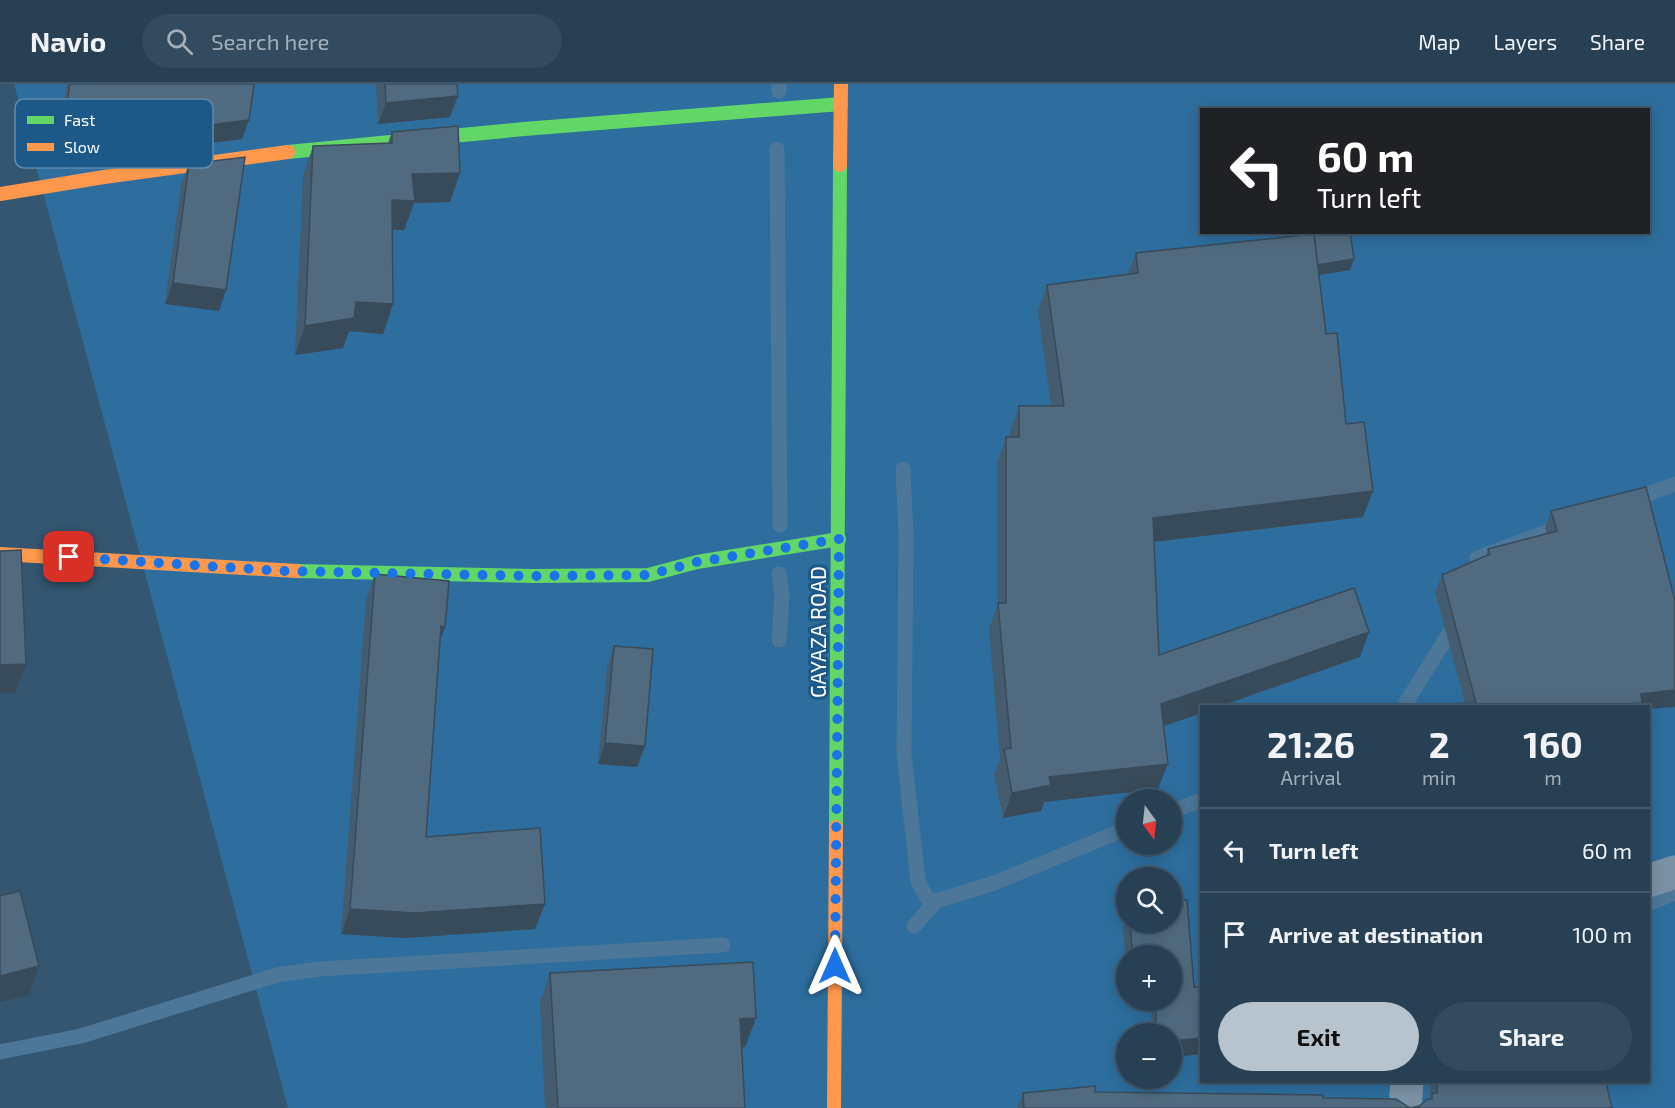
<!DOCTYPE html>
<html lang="en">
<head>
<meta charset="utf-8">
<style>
  :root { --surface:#274054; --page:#334b5e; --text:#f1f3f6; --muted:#a4afb8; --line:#43596b; --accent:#b8c4cd }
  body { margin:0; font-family:"Exo 2",sans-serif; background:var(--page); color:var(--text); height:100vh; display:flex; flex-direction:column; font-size:22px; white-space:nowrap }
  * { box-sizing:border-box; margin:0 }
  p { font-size:20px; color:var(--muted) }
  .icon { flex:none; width:33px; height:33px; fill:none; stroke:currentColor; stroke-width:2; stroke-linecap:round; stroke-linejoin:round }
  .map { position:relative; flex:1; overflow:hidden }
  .panel { position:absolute; left:1200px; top:621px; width:450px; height:378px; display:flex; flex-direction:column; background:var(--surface); border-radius:0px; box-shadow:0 3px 15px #0003,0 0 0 2px var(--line) }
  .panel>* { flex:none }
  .top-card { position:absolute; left:1200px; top:24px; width:450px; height:126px; border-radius:0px; box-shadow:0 3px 15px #0003,0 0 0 2px var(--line); background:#202124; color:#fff; overflow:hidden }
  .needle { width:39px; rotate:165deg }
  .controls { position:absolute; left:1116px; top:705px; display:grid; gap:12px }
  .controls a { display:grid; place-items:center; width:66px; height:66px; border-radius:50%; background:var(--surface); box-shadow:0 3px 15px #0003,0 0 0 2px var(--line); font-size:30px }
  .pin { position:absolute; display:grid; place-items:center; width:51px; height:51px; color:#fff; margin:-26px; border-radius:12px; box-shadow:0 3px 9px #0006 }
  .me { position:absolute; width:66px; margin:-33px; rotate:0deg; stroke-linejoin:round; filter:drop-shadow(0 0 4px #0008) }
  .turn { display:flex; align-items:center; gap:21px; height:126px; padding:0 18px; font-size:27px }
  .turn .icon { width:78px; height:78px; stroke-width:2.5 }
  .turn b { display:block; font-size:42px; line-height:51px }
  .eta { display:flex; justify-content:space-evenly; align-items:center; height:102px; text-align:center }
  .eta b { font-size:36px; font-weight:700; line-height:42px }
  .primary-button { display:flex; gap:12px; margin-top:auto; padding:12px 18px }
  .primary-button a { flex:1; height:69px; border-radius:36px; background:var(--accent); color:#111; font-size:24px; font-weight:700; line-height:69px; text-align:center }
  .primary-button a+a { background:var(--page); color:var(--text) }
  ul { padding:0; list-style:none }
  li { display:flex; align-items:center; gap:18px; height:84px; padding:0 18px; border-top:2px solid var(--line) }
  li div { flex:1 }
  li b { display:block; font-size:22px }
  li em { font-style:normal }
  header { display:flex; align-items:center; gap:36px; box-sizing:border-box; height:84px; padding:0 30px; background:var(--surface); border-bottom:2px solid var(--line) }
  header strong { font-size:28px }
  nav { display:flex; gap:33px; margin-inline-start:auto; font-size:21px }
  .search { width:420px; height:54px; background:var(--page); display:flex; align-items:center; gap:15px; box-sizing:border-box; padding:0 21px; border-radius:33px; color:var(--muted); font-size:22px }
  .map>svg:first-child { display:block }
  .green { fill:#2d6e9e; fill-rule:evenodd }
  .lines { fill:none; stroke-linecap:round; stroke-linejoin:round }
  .stream { stroke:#4c7798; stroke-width:15 }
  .street { stroke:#7b92a5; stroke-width:33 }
  .fast { stroke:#63d668; stroke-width:14 }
  .slow { stroke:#ff974d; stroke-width:14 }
  .wall { fill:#455c6e }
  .shaded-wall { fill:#384b5a }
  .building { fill:#506b80; stroke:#384b5a; stroke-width:1.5 }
  .route { stroke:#1a73e8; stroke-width:10; stroke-dasharray:0 18 }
  .labels { text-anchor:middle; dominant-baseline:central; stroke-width:6; stroke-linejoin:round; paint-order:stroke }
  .street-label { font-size:21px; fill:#fff; stroke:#1c5988 }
  .key { fill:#1c5988; stroke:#608bac; stroke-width:1.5 }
  .key-label { font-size:16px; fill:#fff }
</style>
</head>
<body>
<header>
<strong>Navio</strong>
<div class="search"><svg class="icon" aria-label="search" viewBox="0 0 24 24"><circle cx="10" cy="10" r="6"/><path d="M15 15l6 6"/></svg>Search here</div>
<nav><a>Map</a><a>Layers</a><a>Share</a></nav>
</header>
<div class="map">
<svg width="1675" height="1024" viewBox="0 0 1675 1024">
  <rect width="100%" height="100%" fill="#345670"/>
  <path class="green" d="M 14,0 L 1675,0 L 1675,1024 L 288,1024 ZM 1202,26 L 1648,26 L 1648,148 L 1202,148 ZM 1202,622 L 1648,622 L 1648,998 L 1202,998 ZM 1126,716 L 1172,716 L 1172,760 L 1126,760 ZM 1126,794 L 1172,794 L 1172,838 L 1126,838 ZM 1126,872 L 1172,872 L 1172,916 L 1126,916 ZM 1126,950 L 1172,950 L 1172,994 L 1126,994 Z"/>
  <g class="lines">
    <g class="stream">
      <polyline points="779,0 779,7"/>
      <polyline points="777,65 780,441"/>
      <polyline points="903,385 906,453 904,670 918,797 932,823"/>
      <polyline points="1629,417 1675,400"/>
      <polyline points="1481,495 1477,474 1565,441"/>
      <polyline points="779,556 782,511 779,490"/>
      <polyline points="1404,622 1451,546 1462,540"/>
      <polyline points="1172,727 1202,716"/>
      <polyline points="1648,820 1675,809"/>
      <polyline points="914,842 936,817 994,799 1126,745"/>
      <polyline points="0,968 81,952 277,891 320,885 723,861"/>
    </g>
    <g class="street">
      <polyline points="1648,797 1675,788"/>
      <polyline points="1405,1024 1407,998"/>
    </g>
    <g class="fast">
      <polyline points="288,68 524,45 841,20"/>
      <polyline points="297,487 533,492 648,491 697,478 839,455"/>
      <polyline points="836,743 840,81"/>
    </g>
    <g class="slow">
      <polyline points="840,81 841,0"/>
      <polyline points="0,110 104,93 288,68"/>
      <polyline points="0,470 297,487"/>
      <polyline points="834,1024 836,743"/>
    </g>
  </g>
  <g class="wall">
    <polygon points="67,0 254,0 249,36 242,55 186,62 187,59 93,76 55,69"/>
    <polygon points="376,0 457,0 450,33 378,40"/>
    <polygon points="392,48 460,89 450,118 414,119 404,146 393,146 393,220 383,250 349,247 343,264 295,271 303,92 313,62 388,59"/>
    <polygon points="189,80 219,227 165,220 181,101"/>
    <polygon points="1306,148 1350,148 1350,186 1319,191 1326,250 1346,340 1363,433 1154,458 1159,571 1360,573 1164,642 1158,705 1044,718 1041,727 1003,734 994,691 1000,675 989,545 997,523 997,379 1006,353 1010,353 1010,348 1019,322 1051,322 1038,227 1047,201 1128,190 1136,169 1307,150"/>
    <polygon points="1551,427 1675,517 1675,623 1648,625 1648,622 1444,622 1445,620 1465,619 1435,508 1442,491 1486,472 1488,465 1547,450 1545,444"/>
    <polygon points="375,490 440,556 426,753 545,820 535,845 405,854 341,850 366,516"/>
    <polygon points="614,562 645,662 637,683 598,680 607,583"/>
    <polygon points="1172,816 1187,816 1194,903 1202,903 1202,970 1172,973 1172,950 1150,950 1152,916 1172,916 1172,872 1126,872 1126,882 1123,844 1126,835 1126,838 1172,838"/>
    <polygon points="550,889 756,934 745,963 742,964 745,1024 545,1024 540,919"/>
    <polygon points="1430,998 1606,998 1612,1024 1017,1024 1023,1009 1095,1008 1323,1014 1410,1024 1419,1022 1430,1015"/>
  </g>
  <g class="shaded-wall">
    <polygon points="458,12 450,33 378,40 386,19"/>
    <polygon points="249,36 242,55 186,62 194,43"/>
    <polygon points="194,39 187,59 93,76 100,56"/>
    <polygon points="460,89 450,118 414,119 404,146 382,145 392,116 412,90"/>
    <polygon points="1354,175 1350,186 1313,192 1317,181"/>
    <polygon points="173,199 226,206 219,227 165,220"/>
    <polygon points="356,218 393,220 383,250 349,247 343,264 295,271 305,242"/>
    <polygon points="1373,407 1363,433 1143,459 1153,434"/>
    <polygon points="441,542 445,543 436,568"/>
    <polygon points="1369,548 1360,573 1220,622 1202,622 1202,629 1152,646 1161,620"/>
    <polygon points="26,580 15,609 0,609 0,581"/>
    <polygon points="1675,606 1675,623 1648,625 1648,622 1628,622 1629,620 1641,610"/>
    <polygon points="605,659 645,662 637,683 598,680"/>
    <polygon points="1168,680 1158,705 1044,718 1041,727 1003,734 1012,709 1049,693"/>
    <polygon points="545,820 535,845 405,854 341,850 350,825"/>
    <polygon points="1161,862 1157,872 1130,872 1132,865"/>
    <polygon points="39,882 29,911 0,918 0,892"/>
    <polygon points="756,934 745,963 730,964 740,935"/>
    <polygon points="1202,954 1202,970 1172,973 1172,957"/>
  </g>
  <g class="building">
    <polygon points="70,0 254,0 249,36 194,43 194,39 100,56 62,50"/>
    <polygon points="385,0 457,0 458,12 386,19"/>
    <polygon points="458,42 460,89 412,90 415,117 392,116 393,220 356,218 354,234 305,242 313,62 392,59 392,48"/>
    <polygon points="245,73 226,206 173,199 189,80"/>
    <polygon points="1312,148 1350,148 1354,175 1317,181 1314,150 1312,150"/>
    <polygon points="1314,150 1326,250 1337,249 1346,340 1364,338 1373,407 1153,434 1159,571 1354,504 1369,548 1161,620 1168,680 1049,693 1051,701 1012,709 1004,665 1011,664 998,519 1006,519 1006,353 1019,353 1019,322 1064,322 1047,201 1138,189 1136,169"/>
    <polygon points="1646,403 1675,517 1675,606 1641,610 1642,619 1629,620 1629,622 1446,622 1445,620 1476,619 1442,491 1490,470 1488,465 1557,447 1551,427"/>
    <polygon points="21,466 26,580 0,581 0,467"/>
    <polygon points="375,490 449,497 445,543 441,542 426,753 540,744 545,820 415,829 350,825"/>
    <polygon points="614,562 653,565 645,662 605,659"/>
    <polygon points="20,807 39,882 0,892 0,812"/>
    <polygon points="1172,816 1187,816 1194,903 1202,903 1202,954 1172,957 1172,950 1155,950 1157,916 1172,916 1172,872 1160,872 1161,862 1132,865 1130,838 1172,838"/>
    <polygon points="753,878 756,934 740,935 745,1024 558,1024 550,889"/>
    <polygon points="1437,998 1606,998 1612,1024 1024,1024 1023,1009 1095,1002 1095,1008 1323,1011 1323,1014 1396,1015 1410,1024 1419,1022 1428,1015 1432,1015 1432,1010 1437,1009"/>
  </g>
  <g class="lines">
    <polyline class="route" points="69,473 282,487 533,492 648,491 697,478 839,455 835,882"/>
  </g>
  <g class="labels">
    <g class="street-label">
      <text transform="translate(817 548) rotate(-90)">GAYAZA ROAD</text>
    </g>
  </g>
  <rect x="15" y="15" width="198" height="69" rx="9" class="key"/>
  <rect x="27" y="32" width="27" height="8" fill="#63d668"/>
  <rect x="27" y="59" width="27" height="8" fill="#ff974d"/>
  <g class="key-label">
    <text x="64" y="42">Fast</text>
    <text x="64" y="69">Slow</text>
  </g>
</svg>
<div class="controls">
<a><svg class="needle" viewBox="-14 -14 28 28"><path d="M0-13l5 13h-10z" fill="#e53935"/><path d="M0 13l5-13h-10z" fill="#a4afb8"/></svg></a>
<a><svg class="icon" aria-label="search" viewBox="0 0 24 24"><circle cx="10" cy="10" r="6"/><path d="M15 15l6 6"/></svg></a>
<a>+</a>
<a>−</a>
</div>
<div class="pin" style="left:69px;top:473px;background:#d93025"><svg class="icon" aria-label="arrive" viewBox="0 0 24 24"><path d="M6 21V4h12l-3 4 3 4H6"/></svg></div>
<svg class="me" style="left:835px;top:882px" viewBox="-20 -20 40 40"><path d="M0-17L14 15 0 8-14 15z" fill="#1a73e8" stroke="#fff" stroke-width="4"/></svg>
<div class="top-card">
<div class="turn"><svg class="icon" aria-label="left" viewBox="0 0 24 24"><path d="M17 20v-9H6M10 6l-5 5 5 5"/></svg><div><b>60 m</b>Turn left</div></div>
</div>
<section class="panel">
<div class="eta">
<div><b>21:26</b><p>Arrival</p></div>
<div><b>2</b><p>min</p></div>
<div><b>160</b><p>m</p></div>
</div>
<ul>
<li><svg class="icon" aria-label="left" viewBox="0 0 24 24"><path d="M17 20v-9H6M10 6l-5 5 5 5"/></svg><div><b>Turn left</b></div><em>60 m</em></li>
<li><svg class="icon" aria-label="arrive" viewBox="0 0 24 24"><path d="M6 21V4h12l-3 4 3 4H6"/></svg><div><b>Arrive at destination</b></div><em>100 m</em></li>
</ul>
<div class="primary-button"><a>Exit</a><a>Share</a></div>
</section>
</div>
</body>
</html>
